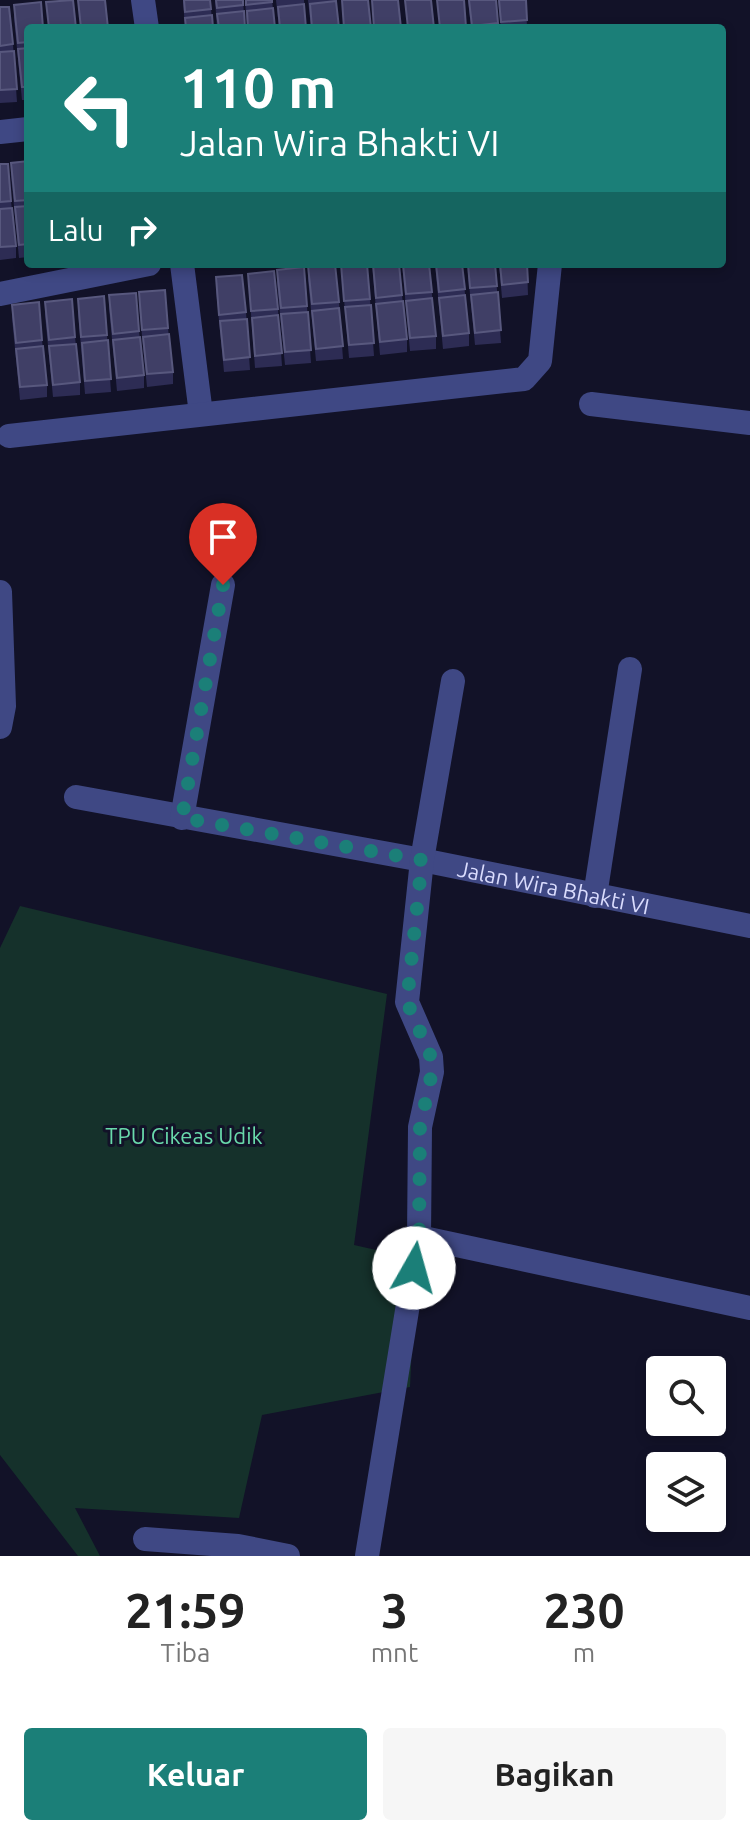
<!DOCTYPE html>
<html lang="id">
<head>
<meta charset="utf-8">
<style>
  :root { --surface:#fff; --page:#f6f6f6; --text:#222; --muted:#767676; --accent:#1b7f78 }
  body { margin:0; font-family:Ubuntu,sans-serif; background:var(--page); color:var(--text); height:100vh; display:flex; flex-direction:column; font-size:30px; white-space:nowrap }
  * { box-sizing:border-box; margin:0 }
  p { font-size:26px; color:var(--muted) }
  .icon { flex:none; width:44px; height:44px; fill:none; stroke:currentColor; stroke-width:2; stroke-linecap:round; stroke-linejoin:round }
  .map { position:relative; height:1556px; overflow:hidden }
  .side { display:flex; flex-direction:column; background:var(--surface); flex:1 }
  .side>* { flex:none }
  .top-card { position:absolute; left:24px; top:24px; width:702px; height:244px; border-radius:8px; box-shadow:0 4px 12px #0003; background:#1b7f78; color:#fff; overflow:hidden }
  .buttons { position:absolute; left:646px; top:1356px; display:grid; gap:16px }
  .buttons a { display:grid; place-items:center; width:80px; height:80px; border-radius:8px; background:var(--surface); box-shadow:0 4px 12px #0003; font-size:40px }
  .pin { position:absolute; display:grid; place-items:center; width:68px; height:68px; color:#fff; margin:-82px -34px; border-radius:50% 50% 50% 0; rotate:-45deg; box-shadow:0 0 8px #0007 }
  .pin .icon { rotate:45deg }
  .me { position:absolute; width:88px; margin:-44px; rotate:7deg; stroke-linejoin:round; filter:drop-shadow(0 0 6px #0008) }
  .turn { display:flex; align-items:center; gap:28px; height:168px; padding:0 24px; font-size:36px }
  .turn .icon { width:104px; height:104px; stroke-width:2.5 }
  .turn b { display:block; font-size:56px; line-height:68px }
  .then { display:flex; align-items:center; height:76px; padding:0 24px; background:#0003; gap:16px; font-size:30px }
  .eta { display:flex; justify-content:space-evenly; align-items:center; height:136px; text-align:center }
  .eta b { font-size:48px; font-weight:700; line-height:56px }
  .button { display:flex; gap:16px; margin-top:auto; padding:16px 24px }
  .button a { flex:1; height:92px; border-radius:8px; background:var(--accent); color:#fff; font-size:32px; font-weight:700; line-height:92px; text-align:center }
  .button a+a { background:var(--page); color:var(--text) }
  .map>svg:first-child { display:block }
  .green { fill:#15312b }
  .lines { fill:none; stroke-linecap:round; stroke-linejoin:round }
  .minor { stroke:#3f4884; stroke-width:24 }
  .wall { fill:#2d2c54 }
  .building { fill:#403f66; stroke:#58587e; stroke-width:2 }
  .route { stroke:#1b7f78; stroke-width:14; stroke-dasharray:0 25.2 }
  .labels { text-anchor:middle; dominant-baseline:central; stroke-width:6; stroke-linejoin:round; paint-order:stroke }
  .street-label { font-size:22px; fill:#dadcfd; stroke:#121228 }
  .park-label { font-size:22px; fill:#69daab; stroke:#121228 }
</style>
</head>
<body>
<div class="map">
<svg width="750" height="1556" viewBox="0 0 750 1556">
  <rect width="100%" height="100%" fill="#121228"/>
  <polygon class="green" points="20,906 387,994 354,1245 416,1259 410,1387 262,1415 239,1518 75,1508 100,1556 78,1556 0,1455 0,948"/>
  <g class="lines">
    <g class="minor">
      <polyline points="143,0 147,28"/>
      <polyline points="0,132 28,129"/>
      <polyline points="182,264 201,414"/>
      <polyline points="0,294 149,264"/>
      <polyline points="591,404 750,423"/>
      <polyline points="9,436 524,379 540,361 550,264"/>
      <polyline points="0,592 4,706 0,727"/>
      <path id="s1" d="M 76,797 L 422,860 L 750,926"/>
      <polyline points="182,818 223,585"/>
      <polyline points="595,896 630,669"/>
      <polyline points="419,1237 750,1308"/>
      <polyline points="145,1539 238,1546 288,1556"/>
      <polyline points="367,1556 419,1237 420,1127 432,1072 431,1057 407,1002 422,860 453,681"/>
    </g>
  </g>
  <g class="wall">
    <polygon points="183,0 210,0 213,28 185,28"/>
    <polygon points="215,0 243,0 245,28 217,28"/>
    <polygon points="245,0 272,0 275,28 247,28"/>
    <polygon points="276,0 304,0 306,28 279,28"/>
    <polygon points="308,0 336,0 339,28 311,28"/>
    <polygon points="468,0 496,0 498,28 471,28"/>
    <polygon points="498,0 526,0 527,28 501,28"/>
    <polygon points="14,5 28,28 28,100 22,100 14,18"/>
    <polygon points="0,7 13,44 17,102 0,103"/>
    <polygon points="28,161 28,257 19,258 11,175 11,163"/>
    <polygon points="0,164 11,201 16,246 16,258 0,260"/>
    <polygon points="341,264 370,299 374,356 349,358"/>
    <polygon points="372,264 402,295 407,339 407,352 380,355"/>
    <polygon points="402,264 429,264 436,336 436,349 410,351"/>
    <polygon points="435,264 462,264 469,333 469,346 443,349"/>
    <polygon points="467,264 495,264 501,343 475,345"/>
    <polygon points="499,264 527,264 528,295 502,298"/>
    <polygon points="308,266 339,302 343,359 316,361 308,279"/>
    <polygon points="277,270 307,306 311,363 285,365 277,283"/>
    <polygon points="248,274 278,309 282,366 255,368"/>
    <polygon points="216,277 246,312 250,370 224,372 216,290"/>
    <polygon points="139,292 168,328 173,372 173,384 147,387 139,305"/>
    <polygon points="109,295 139,331 144,375 144,388 117,391 109,308"/>
    <polygon points="78,299 107,335 111,392 85,394 78,312"/>
    <polygon points="45,302 75,337 80,382 80,395 53,397 45,315"/>
    <polygon points="12,305 42,340 47,385 47,397 20,400 12,318"/>
  </g>
  <g class="building">
    <polygon points="73,0 76,28 49,28 46,2"/>
    <polygon points="78,0 105,0 108,28 81,28"/>
    <polygon points="184,0 210,0 211,9 185,12"/>
    <polygon points="216,0 243,0 243,5 217,8"/>
    <polygon points="246,0 272,0 272,2 246,5"/>
    <polygon points="342,0 368,0 371,28 344,28"/>
    <polygon points="372,0 398,0 401,28 374,28"/>
    <polygon points="405,0 431,0 434,28 408,28"/>
    <polygon points="437,0 464,0 466,27 440,28"/>
    <polygon points="469,0 496,0 498,23 472,26"/>
    <polygon points="499,0 526,0 527,20 501,22"/>
    <polygon points="336,1 339,28 312,28 310,4"/>
    <polygon points="41,2 43,28 28,28 28,42 18,43 14,5"/>
    <polygon points="304,4 306,28 280,28 278,7"/>
    <polygon points="0,7 9,7 13,44 0,46"/>
    <polygon points="273,8 275,28 248,28 247,11"/>
    <polygon points="244,11 245,28 219,28 217,14"/>
    <polygon points="212,15 213,28 186,28 185,18"/>
    <polygon points="28,48 28,87 22,87 18,49"/>
    <polygon points="14,51 17,89 0,90 0,52"/>
    <polygon points="28,161 28,200 15,201 11,163"/>
    <polygon points="0,164 8,164 11,201 0,202"/>
    <polygon points="28,206 28,244 19,245 15,207"/>
    <polygon points="12,208 16,246 0,247 0,209"/>
    <polygon points="335,264 339,302 312,304 308,266"/>
    <polygon points="341,264 367,264 370,299 344,301"/>
    <polygon points="373,264 399,264 402,295 376,298"/>
    <polygon points="403,264 429,264 432,292 406,294"/>
    <polygon points="436,264 462,264 465,289 439,292"/>
    <polygon points="468,264 495,264 497,286 470,288"/>
    <polygon points="500,264 527,264 528,282 502,285"/>
    <polygon points="304,267 307,306 281,308 277,270"/>
    <polygon points="274,271 278,309 251,311 248,274"/>
    <polygon points="242,275 246,312 219,315 216,277"/>
    <polygon points="165,290 168,328 142,330 139,292"/>
    <polygon points="498,292 501,330 475,333 471,295"/>
    <polygon points="136,293 139,331 113,334 109,295"/>
    <polygon points="465,295 469,333 443,336 439,298"/>
    <polygon points="104,296 107,335 81,337 78,299"/>
    <polygon points="432,298 436,336 410,338 406,301"/>
    <polygon points="72,299 75,337 49,340 45,302"/>
    <polygon points="403,301 407,339 380,342 376,304"/>
    <polygon points="39,302 42,340 16,343 12,305"/>
    <polygon points="371,305 374,343 349,345 345,307"/>
    <polygon points="339,308 343,346 316,349 312,311"/>
    <polygon points="308,312 311,350 285,352 281,314"/>
    <polygon points="278,315 282,353 255,356 252,318"/>
    <polygon points="247,319 250,357 224,360 220,321"/>
    <polygon points="169,334 173,372 147,374 143,337"/>
    <polygon points="140,337 144,375 117,378 113,340"/>
    <polygon points="108,340 111,379 85,381 82,343"/>
    <polygon points="76,344 80,382 53,385 49,346"/>
    <polygon points="43,346 47,385 20,387 16,349"/>
  </g>
  <g class="lines">
    <polyline class="route" points="223,585 182,818 422,860 407,1002 431,1057 432,1072 420,1127 419,1237 414,1268"/>
  </g>
  <g class="labels">
    <g class="street-label">
      <text stroke="none"><textPath href="#s1" startOffset="486">Jalan Wira Bhakti VI</textPath></text>
    </g>
    <g class="park-label">
      <text x="184" y="1135">TPU Cikeas Udik</text>
    </g>
  </g>
</svg>
<div class="buttons">
<a><svg class="icon" aria-label="search" viewBox="0 0 24 24"><circle cx="10" cy="10" r="6"/><path d="M15 15l6 6"/></svg></a>
<a><svg class="icon" aria-label="layers" viewBox="0 0 24 24"><path d="M12 4l9 5-9 5-9-5zM3 14l9 5 9-5"/></svg></a>
</div>
<div class="pin" style="left:223px;top:585px;background:#d93025"><svg class="icon" aria-label="arrive" viewBox="0 0 24 24"><path d="M6 21V4h12l-3 4 3 4H6"/></svg></div>
<svg class="me" style="left:414px;top:1268px" viewBox="-20 -20 40 40"><circle r="19" fill="#fff"/><path d="M0-13L10 11 0 6-10 11z" fill="#1b7f78"/></svg>
<div class="top-card">
<div class="turn"><svg class="icon" aria-label="left" viewBox="0 0 24 24"><path d="M17 20v-9H6M10 6l-5 5 5 5"/></svg><div><b>110 m</b>Jalan Wira Bhakti VI</div></div>
<div class="then">Lalu<svg class="icon" aria-label="right" viewBox="0 0 24 24"><path d="M7 20v-9h11M14 6l5 5-5 5"/></svg></div>
</div>
</div>
<section class="side">
<div class="eta">
<div><b>21:59</b><p>Tiba</p></div>
<div><b>3</b><p>mnt</p></div>
<div><b>230</b><p>m</p></div>
</div>
<div class="button"><a>Keluar</a><a>Bagikan</a></div>
</section>
</body>
</html>
